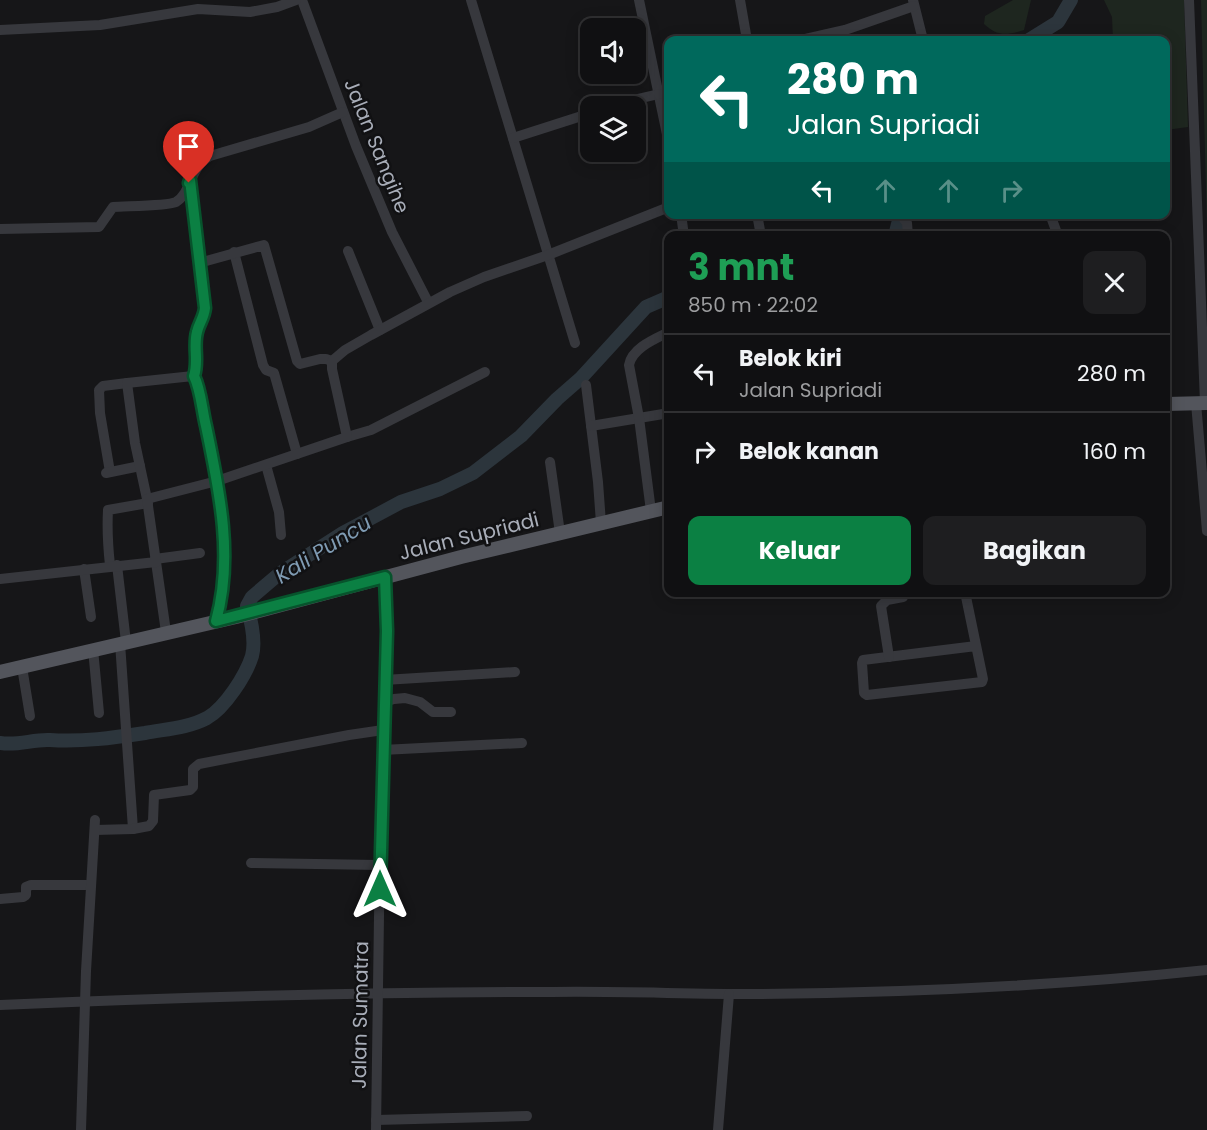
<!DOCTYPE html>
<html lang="id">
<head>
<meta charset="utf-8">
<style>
  :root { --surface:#101012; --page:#1e1e20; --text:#f1f3f6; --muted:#9c9d9f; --line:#303032; --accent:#0b8043 }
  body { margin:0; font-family:Poppins,sans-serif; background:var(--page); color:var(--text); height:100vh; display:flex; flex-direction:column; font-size:22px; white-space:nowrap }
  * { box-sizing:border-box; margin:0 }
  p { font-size:20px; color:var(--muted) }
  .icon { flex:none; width:33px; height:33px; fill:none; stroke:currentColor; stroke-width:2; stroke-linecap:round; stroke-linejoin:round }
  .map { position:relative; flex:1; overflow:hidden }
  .side { position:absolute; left:664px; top:231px; width:506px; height:366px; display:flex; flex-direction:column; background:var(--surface); border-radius:12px; box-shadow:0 3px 15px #0003,0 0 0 2px var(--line) }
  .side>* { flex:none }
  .guide { position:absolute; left:664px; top:36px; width:506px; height:183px; border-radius:12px; box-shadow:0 3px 15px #0003,0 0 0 2px var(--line); background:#00695c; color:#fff; overflow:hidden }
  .controls { position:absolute; left:580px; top:18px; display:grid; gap:12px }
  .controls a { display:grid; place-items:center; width:66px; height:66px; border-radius:12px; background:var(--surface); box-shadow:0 3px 15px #0003,0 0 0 2px var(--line); font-size:30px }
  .pin { position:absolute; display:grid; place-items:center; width:51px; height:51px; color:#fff; margin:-62px -26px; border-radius:50% 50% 50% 0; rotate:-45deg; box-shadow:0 0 6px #0007 }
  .pin .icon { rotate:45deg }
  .me { position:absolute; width:66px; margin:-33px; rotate:0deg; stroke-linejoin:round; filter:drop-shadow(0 0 4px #0008) }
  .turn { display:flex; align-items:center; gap:21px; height:126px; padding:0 24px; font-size:27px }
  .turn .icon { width:78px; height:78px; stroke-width:2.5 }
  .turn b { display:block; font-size:42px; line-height:51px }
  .lanes { display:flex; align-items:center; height:57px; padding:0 24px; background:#0003; justify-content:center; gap:30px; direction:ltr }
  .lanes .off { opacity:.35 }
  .round { display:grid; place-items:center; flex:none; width:63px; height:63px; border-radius:12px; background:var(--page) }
  .headline { display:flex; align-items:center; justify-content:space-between; height:102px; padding:0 24px }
  h1 { font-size:36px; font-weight:700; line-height:45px; color:#1e9e55 }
  .cta { display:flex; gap:12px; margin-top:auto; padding:12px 24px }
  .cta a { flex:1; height:69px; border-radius:12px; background:var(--accent); color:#fff; font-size:24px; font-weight:700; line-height:69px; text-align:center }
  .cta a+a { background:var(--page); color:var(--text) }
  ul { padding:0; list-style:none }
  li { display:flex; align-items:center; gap:18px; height:78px; padding:0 24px; border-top:2px solid var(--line) }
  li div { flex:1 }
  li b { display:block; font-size:22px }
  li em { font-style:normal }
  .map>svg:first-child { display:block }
  .green { fill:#1e261f }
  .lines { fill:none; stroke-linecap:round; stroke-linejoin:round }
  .river { stroke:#2c353c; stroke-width:14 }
  .minor { stroke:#37383d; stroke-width:10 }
  .major { stroke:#53555c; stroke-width:14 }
  .route-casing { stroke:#07532c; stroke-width:15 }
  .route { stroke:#0b8043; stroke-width:10 }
  .labels { text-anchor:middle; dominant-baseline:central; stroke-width:5; stroke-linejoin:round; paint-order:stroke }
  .street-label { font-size:20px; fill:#a8adb8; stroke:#111113 }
  .water-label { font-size:21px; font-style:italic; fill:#7f9bb3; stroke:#111113 }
</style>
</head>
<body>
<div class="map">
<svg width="1207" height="1130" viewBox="0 0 1207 1130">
  <rect width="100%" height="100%" fill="#161618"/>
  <g class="green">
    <path d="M 1013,0 L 1031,0 L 1024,30 C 1007,35 998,37 984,24 L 985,16 Z"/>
    <polygon points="1104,0 1184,0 1188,127 1166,130 1166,40 1113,40 1112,17"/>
    <polygon points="1201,0 1207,0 1207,228"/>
  </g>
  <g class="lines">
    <g class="river">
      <polyline points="1029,40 1058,22 1071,0"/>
      <polyline points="895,236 898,224 908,214"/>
      <path d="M 0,743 C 18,746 33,739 50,740 C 83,742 112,738 145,733 C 166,729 188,728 207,718 C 225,708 246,675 252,656 C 256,641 251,620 247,606 L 252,597 L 279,574 L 343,533 L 401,502 L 440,489 L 473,473 L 521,436 L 557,399 L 581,378 L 646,307 L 669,297"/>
    </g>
    <g class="minor">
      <polyline points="302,0 356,146 392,232 428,302"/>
      <polyline points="471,0 575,343"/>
      <polyline points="639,0 669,144"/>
      <polyline points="740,0 747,40"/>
      <polyline points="913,0 923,40"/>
      <polyline points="1189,0 1205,403"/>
      <polyline points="0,30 100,25 198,9 250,12 277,7 296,0"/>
      <polyline points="801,40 845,30 914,6"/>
      <polyline points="607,106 659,94"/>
      <polyline points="513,138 591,113"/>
      <path d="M 190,180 L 205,308 C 205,318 199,322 197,331 C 193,347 199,361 194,376"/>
      <polyline points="681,214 684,236"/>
      <polyline points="757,214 761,236"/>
      <polyline points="900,214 907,223 908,236"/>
      <polyline points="1050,214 1058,236"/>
      <polyline points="757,217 771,214"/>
      <path d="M 0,229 L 99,227 L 113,207 C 126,206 168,206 176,202 C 192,192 189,168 210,156 L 309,127 L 343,112"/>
      <polyline points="348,251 380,330"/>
      <polyline points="234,252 263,365 266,370 274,373 297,454"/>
      <polyline points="199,263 264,245 297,361 300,364 320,359 326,359 332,361"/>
      <polyline points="586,385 598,482 601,523"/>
      <polyline points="1196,403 1207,531"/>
      <polyline points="591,426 669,413"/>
      <polyline points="347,437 371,430 485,372"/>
      <polyline points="550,462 560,533"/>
      <polyline points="266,465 279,512 281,535"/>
      <polyline points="110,472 100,413 99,390 103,386 127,383"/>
      <polyline points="106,473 140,466"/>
      <path d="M 147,499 L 135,443 L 127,383 L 193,376 L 196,382 C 213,458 238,545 216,621"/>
      <path d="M 651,511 L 639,418 L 629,365 C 632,348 655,339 669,332"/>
      <polyline points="155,559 200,553"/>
      <polyline points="156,562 166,632"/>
      <path d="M 110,565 C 108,547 107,528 108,510 L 148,503"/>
      <polyline points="117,565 126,642"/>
      <polyline points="84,569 91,617"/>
      <polyline points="0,579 156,562 147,499 217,481 347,437 332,369 332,361 345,350 371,335 450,292 484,277 548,255 669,207"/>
      <polyline points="965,592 983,679 982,682 867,695 864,693 862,663 863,660 976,646"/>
      <polyline points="120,643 133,829"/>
      <polyline points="93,649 99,713"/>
      <polyline points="889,657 881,606 887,600 903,597 903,592"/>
      <polyline points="22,667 30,716"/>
      <polyline points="384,680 515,672"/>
      <polyline points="384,702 394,699 405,698 420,702 433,712 451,712"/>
      <polyline points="382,750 522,743"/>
      <polyline points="95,830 133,829 149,826 153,821 154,795 190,790 193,787 193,769 199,764 349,735 383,730"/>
      <polyline points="251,863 379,865"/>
      <polyline points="0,899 23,897 26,895 26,887 31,885 91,885"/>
      <path d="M 0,1005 C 184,997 368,992 552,992 C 619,991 686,994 753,994 C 904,993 1056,986 1207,970"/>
      <polyline points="376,1120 527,1116"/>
      <polyline points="81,1130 86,971 95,820"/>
      <polyline points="376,1130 380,845 387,631 385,577"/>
      <polyline points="718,1130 729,994"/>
    </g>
    <g class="major">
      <polyline points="1166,404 1207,403"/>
      <polyline points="0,672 236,617 461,557 669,507"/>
    </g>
  </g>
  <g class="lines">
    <defs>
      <path id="route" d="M 189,183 L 190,180 L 205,308 C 204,318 199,323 197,332 C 193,347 199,361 194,376 C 201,390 202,410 206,426 C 219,489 234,557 216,621 L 385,577 L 387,631 L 380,889"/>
    </defs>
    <use href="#route" class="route-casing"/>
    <use href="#route" class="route"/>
  </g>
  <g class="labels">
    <g class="street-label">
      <text transform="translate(377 146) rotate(68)">Jalan Sangihe</text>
      <text transform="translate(469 536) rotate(-14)">Jalan Supriadi</text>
      <text transform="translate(360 1015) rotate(-89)">Jalan Sumatra</text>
    </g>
    <g class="water-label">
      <text transform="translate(323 549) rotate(-32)">Kali Puncu</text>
    </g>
  </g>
</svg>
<div class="controls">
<a><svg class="icon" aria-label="sound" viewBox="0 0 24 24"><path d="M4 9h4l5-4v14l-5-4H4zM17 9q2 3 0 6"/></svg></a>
<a><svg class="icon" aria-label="layers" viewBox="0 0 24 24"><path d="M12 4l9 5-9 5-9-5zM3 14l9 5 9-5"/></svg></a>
</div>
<div class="pin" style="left:189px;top:183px;background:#d93025"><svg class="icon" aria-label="arrive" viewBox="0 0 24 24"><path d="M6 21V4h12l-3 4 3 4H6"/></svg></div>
<svg class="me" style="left:380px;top:889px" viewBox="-20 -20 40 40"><path d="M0-17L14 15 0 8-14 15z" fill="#0b8043" stroke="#fff" stroke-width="4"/></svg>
<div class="guide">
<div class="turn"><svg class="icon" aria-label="left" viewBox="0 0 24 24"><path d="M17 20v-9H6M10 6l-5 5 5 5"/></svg><div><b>280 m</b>Jalan Supriadi</div></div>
<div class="lanes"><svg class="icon" aria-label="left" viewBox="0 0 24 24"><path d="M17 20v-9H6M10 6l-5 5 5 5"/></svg><svg class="icon off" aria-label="ahead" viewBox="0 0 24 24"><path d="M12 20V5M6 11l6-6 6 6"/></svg><svg class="icon off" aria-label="ahead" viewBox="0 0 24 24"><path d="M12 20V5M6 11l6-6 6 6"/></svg><svg class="icon off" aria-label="right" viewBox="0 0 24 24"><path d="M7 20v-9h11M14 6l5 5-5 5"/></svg></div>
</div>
<section class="side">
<div class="headline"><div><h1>3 mnt</h1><p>850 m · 22:02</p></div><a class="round"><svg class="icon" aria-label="close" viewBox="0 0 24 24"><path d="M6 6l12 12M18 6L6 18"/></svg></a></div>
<ul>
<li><svg class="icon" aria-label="left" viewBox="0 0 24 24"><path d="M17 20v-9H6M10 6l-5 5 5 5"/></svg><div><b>Belok kiri</b><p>Jalan Supriadi</p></div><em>280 m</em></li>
<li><svg class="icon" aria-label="right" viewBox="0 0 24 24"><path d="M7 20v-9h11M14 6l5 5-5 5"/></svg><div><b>Belok kanan</b></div><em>160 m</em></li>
</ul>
<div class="cta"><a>Keluar</a><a>Bagikan</a></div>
</section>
</div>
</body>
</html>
